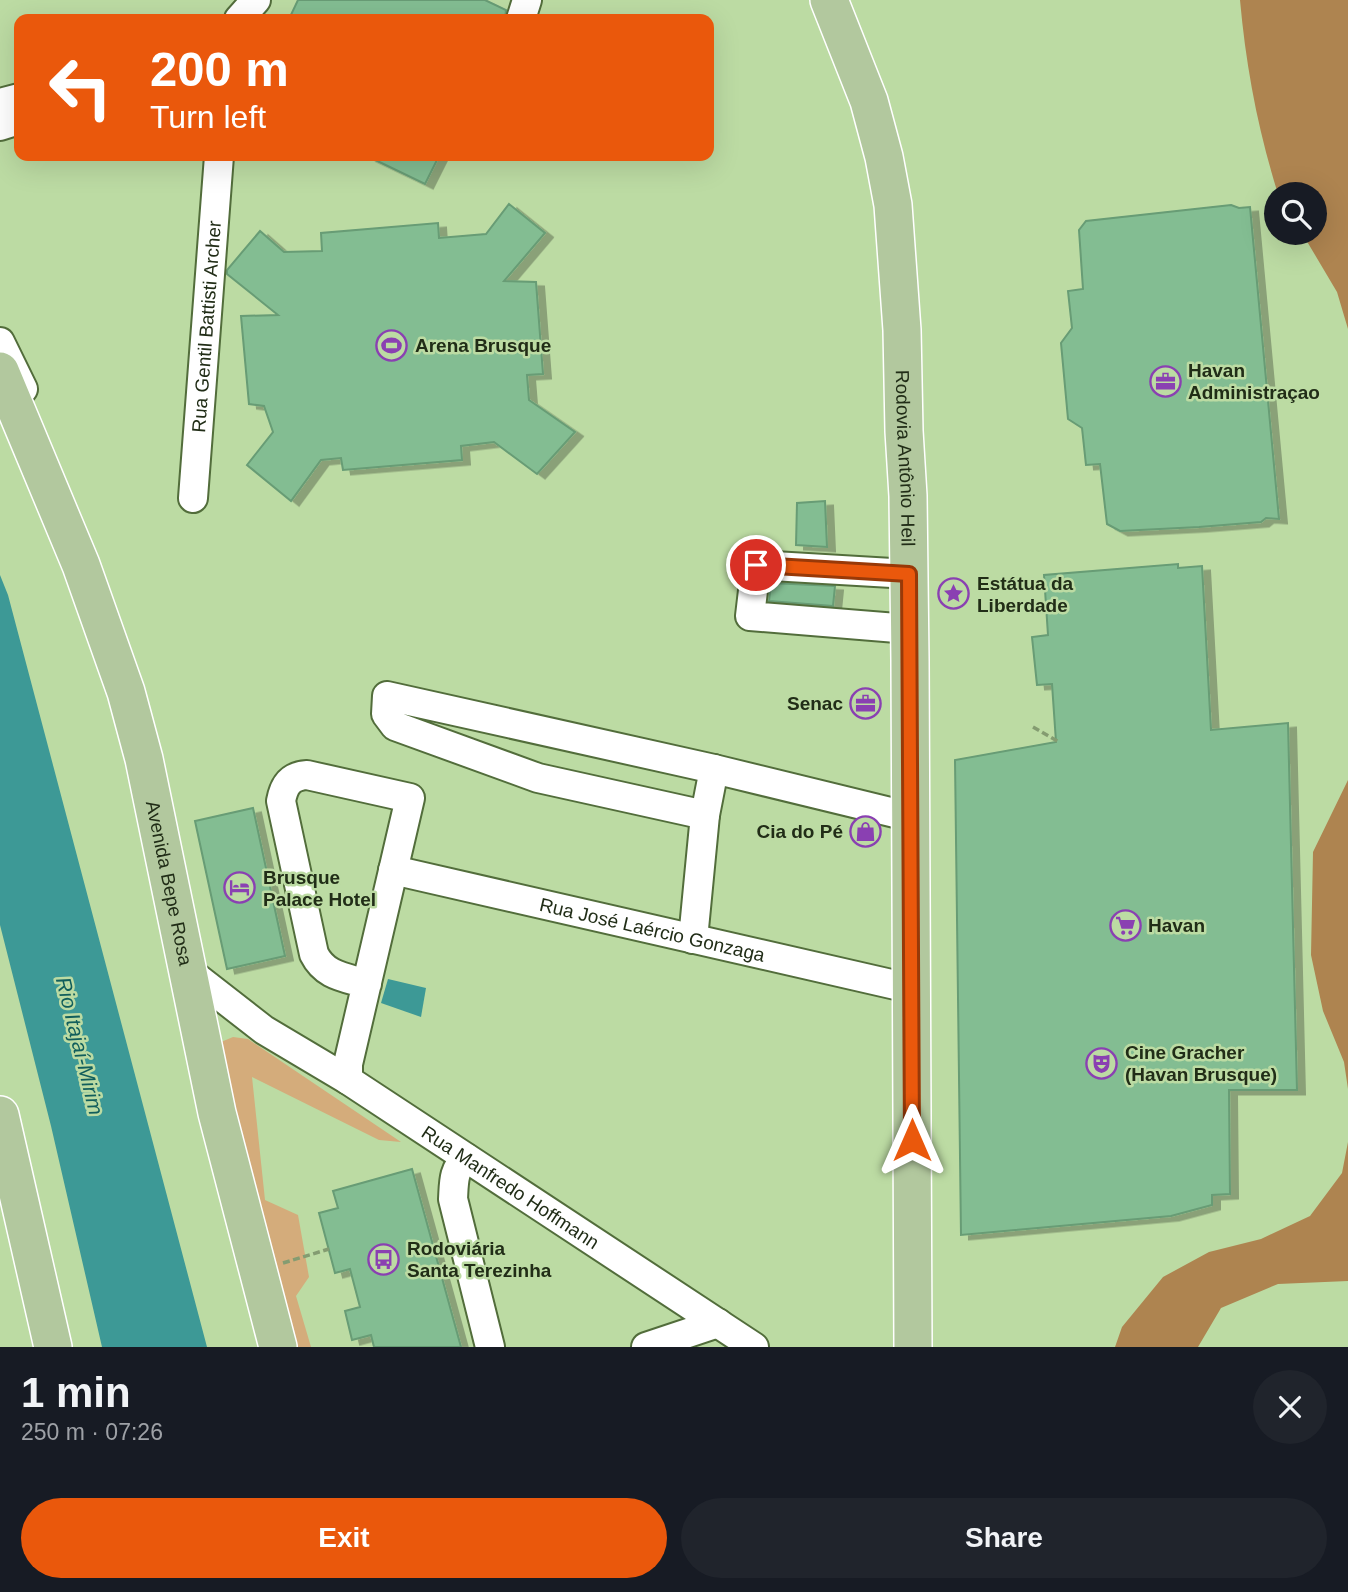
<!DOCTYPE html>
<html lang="en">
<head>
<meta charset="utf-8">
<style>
  :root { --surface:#171b24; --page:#20242c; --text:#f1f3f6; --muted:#9ea1a6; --accent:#ea580c }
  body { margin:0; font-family:Helvetica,sans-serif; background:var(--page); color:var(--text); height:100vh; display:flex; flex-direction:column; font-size:26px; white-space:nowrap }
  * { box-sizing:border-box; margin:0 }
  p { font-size:23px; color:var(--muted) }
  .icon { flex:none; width:38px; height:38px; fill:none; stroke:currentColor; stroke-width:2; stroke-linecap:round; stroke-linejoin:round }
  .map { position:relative; height:1347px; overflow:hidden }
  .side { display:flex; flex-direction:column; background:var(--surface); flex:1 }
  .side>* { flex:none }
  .banner { position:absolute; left:14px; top:14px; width:700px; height:147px; border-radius:14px; box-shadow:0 7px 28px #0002; background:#ea580c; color:#fff; overflow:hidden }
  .buttons { position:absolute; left:1264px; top:182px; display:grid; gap:14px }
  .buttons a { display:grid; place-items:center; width:63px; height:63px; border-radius:50%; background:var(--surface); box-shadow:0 7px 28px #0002; font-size:35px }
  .pin { position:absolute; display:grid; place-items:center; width:60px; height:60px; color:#fff; margin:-30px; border:4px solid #fff; border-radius:50%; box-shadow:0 2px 7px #0007 }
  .me { position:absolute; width:77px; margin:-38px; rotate:0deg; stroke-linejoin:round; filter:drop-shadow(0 0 5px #0008) }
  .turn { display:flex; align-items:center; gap:24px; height:147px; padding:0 21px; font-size:32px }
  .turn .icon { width:91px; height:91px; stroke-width:2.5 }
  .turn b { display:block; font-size:49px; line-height:60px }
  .round { display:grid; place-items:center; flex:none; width:74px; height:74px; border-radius:37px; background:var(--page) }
  .head { display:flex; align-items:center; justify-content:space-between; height:119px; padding:0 21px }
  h1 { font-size:42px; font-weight:700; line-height:52px }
  .action { display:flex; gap:14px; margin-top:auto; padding:14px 21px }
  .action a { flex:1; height:80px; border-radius:42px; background:var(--accent); color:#fff; font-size:28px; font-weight:700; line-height:80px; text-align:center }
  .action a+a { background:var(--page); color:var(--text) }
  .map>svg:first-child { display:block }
  .green { fill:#d4ac7b }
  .forest { fill:#ae8450 }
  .water { fill:#3d9996 }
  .building { fill:#83bd92; stroke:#679c75; stroke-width:2; filter:url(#shadow) }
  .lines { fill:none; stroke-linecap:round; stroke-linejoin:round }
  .minor-casing { stroke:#526d3b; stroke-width:32 }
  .major-casing { stroke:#fff; stroke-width:40 }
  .path { stroke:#849c71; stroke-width:3.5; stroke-dasharray:7 3.5; stroke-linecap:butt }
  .minor { stroke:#fff; stroke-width:28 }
  .major { stroke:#b2c89e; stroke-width:37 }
  .route-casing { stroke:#983908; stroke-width:18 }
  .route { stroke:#ea580c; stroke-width:12 }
  .labels { text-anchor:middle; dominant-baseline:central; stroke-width:5; stroke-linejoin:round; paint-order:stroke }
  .street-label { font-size:19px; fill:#212d17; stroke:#bcdba3 }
  .poi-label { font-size:19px; font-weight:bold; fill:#212d17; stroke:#bcdba3; text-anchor:start }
  .water-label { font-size:21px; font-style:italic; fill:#115e5c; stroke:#bcdba3 }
</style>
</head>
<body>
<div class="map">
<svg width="1348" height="1347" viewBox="0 0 1348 1347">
  <defs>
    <filter id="shadow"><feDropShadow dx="8" dy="4.5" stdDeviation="0" flood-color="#0004"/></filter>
  </defs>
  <rect width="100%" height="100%" fill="#bcdba3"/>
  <polygon class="green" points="233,1037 248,1039 401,1142 379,1140 252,1077 265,1200 298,1215 309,1277 296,1296 311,1347 290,1347 256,1231 221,1042"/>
  <g class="forest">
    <path d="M 1240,0 L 1348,0 L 1348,329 L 1337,292 L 1302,233 L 1314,233 L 1314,194 L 1278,194 C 1258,130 1246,67 1240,0 Z"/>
    <polygon points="1348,780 1348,1089 1344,1062 1323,1011 1311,955 1313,852"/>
    <polygon points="1348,1142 1348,1281 1278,1284 1221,1308 1198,1347 1115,1347 1122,1327 1163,1277 1209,1252 1261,1239 1310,1216 1342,1173"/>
  </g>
  <g class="water">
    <polygon points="0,575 8,595 207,1347 102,1347 51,1126 0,925"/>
    <polygon points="388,979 426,988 421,1017 381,1003"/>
  </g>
  <g class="building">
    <polygon points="298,0 485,0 506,10 505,19 289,19"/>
    <polygon points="367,156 439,156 425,184"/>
    <polygon points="509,204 545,233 504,281 536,282 543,374 527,375 529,400 575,432 537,474 494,442 461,446 462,460 343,470 341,458 321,460 291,501 247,465 273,432 264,406 249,404 241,316 278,315 227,274 227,270 260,231 284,252 322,251 321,233 438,223 439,238 486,234"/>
    <polygon points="1231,205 1239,208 1250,207 1279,519 1266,518 1261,522 1199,527 1120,531 1107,524 1100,464 1086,465 1082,428 1068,419 1061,343 1072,328 1068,291 1083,289 1079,230 1086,221"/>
    <polygon points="825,501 827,547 796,545 797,503"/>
    <polygon points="1178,564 1178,568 1202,566 1211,730 1288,723 1297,1090 1229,1090 1230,1194 1212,1195 1212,1205 1171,1216 961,1235 955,760 1056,742 1052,684 1037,685 1032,637 1048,635 1044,575"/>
    <polygon points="771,583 835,586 833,606 769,601"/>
    <polygon points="253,808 285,956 227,969 195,821"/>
    <polygon points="412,1169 461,1347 374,1347 371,1335 352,1340 345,1311 360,1307 350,1269 335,1273 319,1213 338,1208 333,1191"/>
  </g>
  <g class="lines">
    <defs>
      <g id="minor">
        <polyline points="239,19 256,0"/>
        <polyline points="521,19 527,0"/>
        <polyline points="0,103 19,98"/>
        <polyline points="0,126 19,120"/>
        <polyline points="0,342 23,389"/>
        <path id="s1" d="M 193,498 L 219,156"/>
        <polyline points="909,574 756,565 750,616 909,629"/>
        <polyline points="705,815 538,778 395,726 386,714 387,696 714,769 911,817"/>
        <path id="s2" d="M 393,870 L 913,989"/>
        <polyline points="693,939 705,815 714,769"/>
        <path id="s3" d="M 187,970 L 264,1030 L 348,1080 L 754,1347"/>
        <path d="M 348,1080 L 348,1064 L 410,798 L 307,775 C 290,776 284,785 281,801 L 314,954 C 325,976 344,977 367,984"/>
        <path d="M 466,1158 C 453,1170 454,1182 453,1199 L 490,1347"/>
        <polyline points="646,1347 718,1323"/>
      </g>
      <g id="major">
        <path id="s4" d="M 829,0 L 869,101 L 884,157 L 893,205 L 902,330 L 904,431 L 908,496 L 910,660 L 913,1347"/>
        <path id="s5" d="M 0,371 L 81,565 L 126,692 L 144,759 L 217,1113 L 278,1347"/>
        <polyline points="0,1115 53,1347"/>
      </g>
    </defs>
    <use href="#minor" class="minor-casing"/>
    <use href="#major" class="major-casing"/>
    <g class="path">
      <polyline points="1033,727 1059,742"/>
      <polyline points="283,1263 329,1249"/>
    </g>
    <use href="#minor" class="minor"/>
    <use href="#major" class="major"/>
  </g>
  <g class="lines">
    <defs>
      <polyline id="route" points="756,565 909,574 912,1140"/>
    </defs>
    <use href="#route" class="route-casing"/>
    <use href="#route" class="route"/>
  </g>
  <defs>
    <symbol id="stadium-ring" viewBox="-11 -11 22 22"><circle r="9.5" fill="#bcdba3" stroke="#8a40b2" stroke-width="1.5"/><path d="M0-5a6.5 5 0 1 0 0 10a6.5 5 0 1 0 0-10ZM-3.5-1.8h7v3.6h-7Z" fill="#8a40b2"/></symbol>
    <symbol id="office-ring" viewBox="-11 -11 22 22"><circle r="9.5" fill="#bcdba3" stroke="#8a40b2" stroke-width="1.5"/><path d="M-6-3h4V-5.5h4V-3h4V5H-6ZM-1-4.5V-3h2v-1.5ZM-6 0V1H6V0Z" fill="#8a40b2"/></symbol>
    <symbol id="sight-ring" viewBox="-11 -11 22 22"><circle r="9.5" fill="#bcdba3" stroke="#8a40b2" stroke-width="1.5"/><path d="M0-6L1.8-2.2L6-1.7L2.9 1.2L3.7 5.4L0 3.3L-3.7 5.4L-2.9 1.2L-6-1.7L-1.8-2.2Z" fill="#8a40b2"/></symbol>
    <symbol id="shop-ring" viewBox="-11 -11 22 22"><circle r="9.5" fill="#bcdba3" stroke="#8a40b2" stroke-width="1.5"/><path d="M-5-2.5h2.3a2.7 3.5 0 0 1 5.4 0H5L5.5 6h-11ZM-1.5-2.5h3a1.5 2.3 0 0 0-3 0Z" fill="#8a40b2"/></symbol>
    <symbol id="hotel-ring" viewBox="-11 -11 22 22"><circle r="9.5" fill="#bcdba3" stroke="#8a40b2" stroke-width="1.5"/><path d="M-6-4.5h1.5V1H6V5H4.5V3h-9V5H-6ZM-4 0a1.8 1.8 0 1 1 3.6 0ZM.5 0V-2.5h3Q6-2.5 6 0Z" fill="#8a40b2"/></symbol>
    <symbol id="supermarket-ring" viewBox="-11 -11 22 22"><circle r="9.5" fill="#bcdba3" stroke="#8a40b2" stroke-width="1.5"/><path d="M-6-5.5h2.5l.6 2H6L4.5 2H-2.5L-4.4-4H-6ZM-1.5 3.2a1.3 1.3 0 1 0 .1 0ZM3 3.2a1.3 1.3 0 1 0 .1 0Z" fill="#8a40b2"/></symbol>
    <symbol id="theatre-ring" viewBox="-11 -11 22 22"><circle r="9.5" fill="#bcdba3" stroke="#8a40b2" stroke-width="1.5"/><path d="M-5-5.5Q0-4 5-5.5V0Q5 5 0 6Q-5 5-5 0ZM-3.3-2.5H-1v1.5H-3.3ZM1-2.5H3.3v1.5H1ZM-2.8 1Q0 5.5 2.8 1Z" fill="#8a40b2"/></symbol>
    <symbol id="bus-ring" viewBox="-11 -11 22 22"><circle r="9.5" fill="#bcdba3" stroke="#8a40b2" stroke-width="1.5"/><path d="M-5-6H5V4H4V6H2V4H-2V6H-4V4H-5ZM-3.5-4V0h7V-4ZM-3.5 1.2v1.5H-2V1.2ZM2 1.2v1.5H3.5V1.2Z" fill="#8a40b2"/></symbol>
  </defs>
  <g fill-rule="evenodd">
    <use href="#stadium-ring" x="374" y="328" width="35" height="35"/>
    <use href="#office-ring" x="1148" y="364" width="35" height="35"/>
    <use href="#sight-ring" x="936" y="576" width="35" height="35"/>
    <use href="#office-ring" x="848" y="686" width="35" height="35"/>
    <use href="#shop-ring" x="848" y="814" width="35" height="35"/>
    <use href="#hotel-ring" x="222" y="870" width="35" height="35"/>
    <use href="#supermarket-ring" x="1108" y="908" width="35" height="35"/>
    <use href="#theatre-ring" x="1084" y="1046" width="35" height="35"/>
    <use href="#bus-ring" x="366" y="1242" width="35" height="35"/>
  </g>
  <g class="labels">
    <g class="street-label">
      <text stroke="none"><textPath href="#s1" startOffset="172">Rua Gentil Battisti Archer</textPath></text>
      <text stroke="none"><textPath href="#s4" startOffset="469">Rodovia Antônio Heil</textPath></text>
      <text stroke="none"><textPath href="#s5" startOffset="541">Avenida Bepe Rosa</textPath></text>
      <text stroke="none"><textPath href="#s2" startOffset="266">Rua José Laércio Gonzaga</textPath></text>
      <text stroke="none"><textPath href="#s3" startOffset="390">Rua Manfredo Hoffmann</textPath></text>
    </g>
    <g class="poi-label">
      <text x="415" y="345">Arena Brusque</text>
      <text x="1188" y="370">Havan<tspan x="1188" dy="22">Administraçao</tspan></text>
      <text x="977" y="583">Estátua da<tspan x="977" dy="22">Liberdade</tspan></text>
      <text x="843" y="703" text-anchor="end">Senac</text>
      <text x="843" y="831" text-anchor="end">Cia do Pé</text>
      <text x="263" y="877">Brusque<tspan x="263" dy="22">Palace Hotel</tspan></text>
      <text x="1148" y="925">Havan</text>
      <text x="1125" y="1052">Cine Gracher<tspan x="1125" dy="22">(Havan Brusque)</tspan></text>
      <text x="407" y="1248">Rodoviária<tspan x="407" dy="22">Santa Terezinha</tspan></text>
    </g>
    <g class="water-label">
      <text transform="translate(80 1046) rotate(76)">Rio Itajaí-Mirim</text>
    </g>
  </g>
</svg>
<div class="buttons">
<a><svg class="icon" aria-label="search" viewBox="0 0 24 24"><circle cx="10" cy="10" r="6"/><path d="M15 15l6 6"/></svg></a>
</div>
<div class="pin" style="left:756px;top:565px;background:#d93025"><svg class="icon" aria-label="arrive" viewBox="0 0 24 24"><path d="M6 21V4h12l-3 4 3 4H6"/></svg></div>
<svg class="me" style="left:912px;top:1140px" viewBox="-20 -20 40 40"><path d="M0-17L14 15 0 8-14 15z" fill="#ea580c" stroke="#fff" stroke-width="4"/></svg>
<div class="banner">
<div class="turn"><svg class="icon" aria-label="left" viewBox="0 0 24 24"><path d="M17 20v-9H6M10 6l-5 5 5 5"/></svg><div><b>200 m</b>Turn left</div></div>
</div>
</div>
<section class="side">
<div class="head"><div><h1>1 min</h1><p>250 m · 07:26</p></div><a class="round"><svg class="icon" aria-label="close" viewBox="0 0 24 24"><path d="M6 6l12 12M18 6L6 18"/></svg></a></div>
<div class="action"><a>Exit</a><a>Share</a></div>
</section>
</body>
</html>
